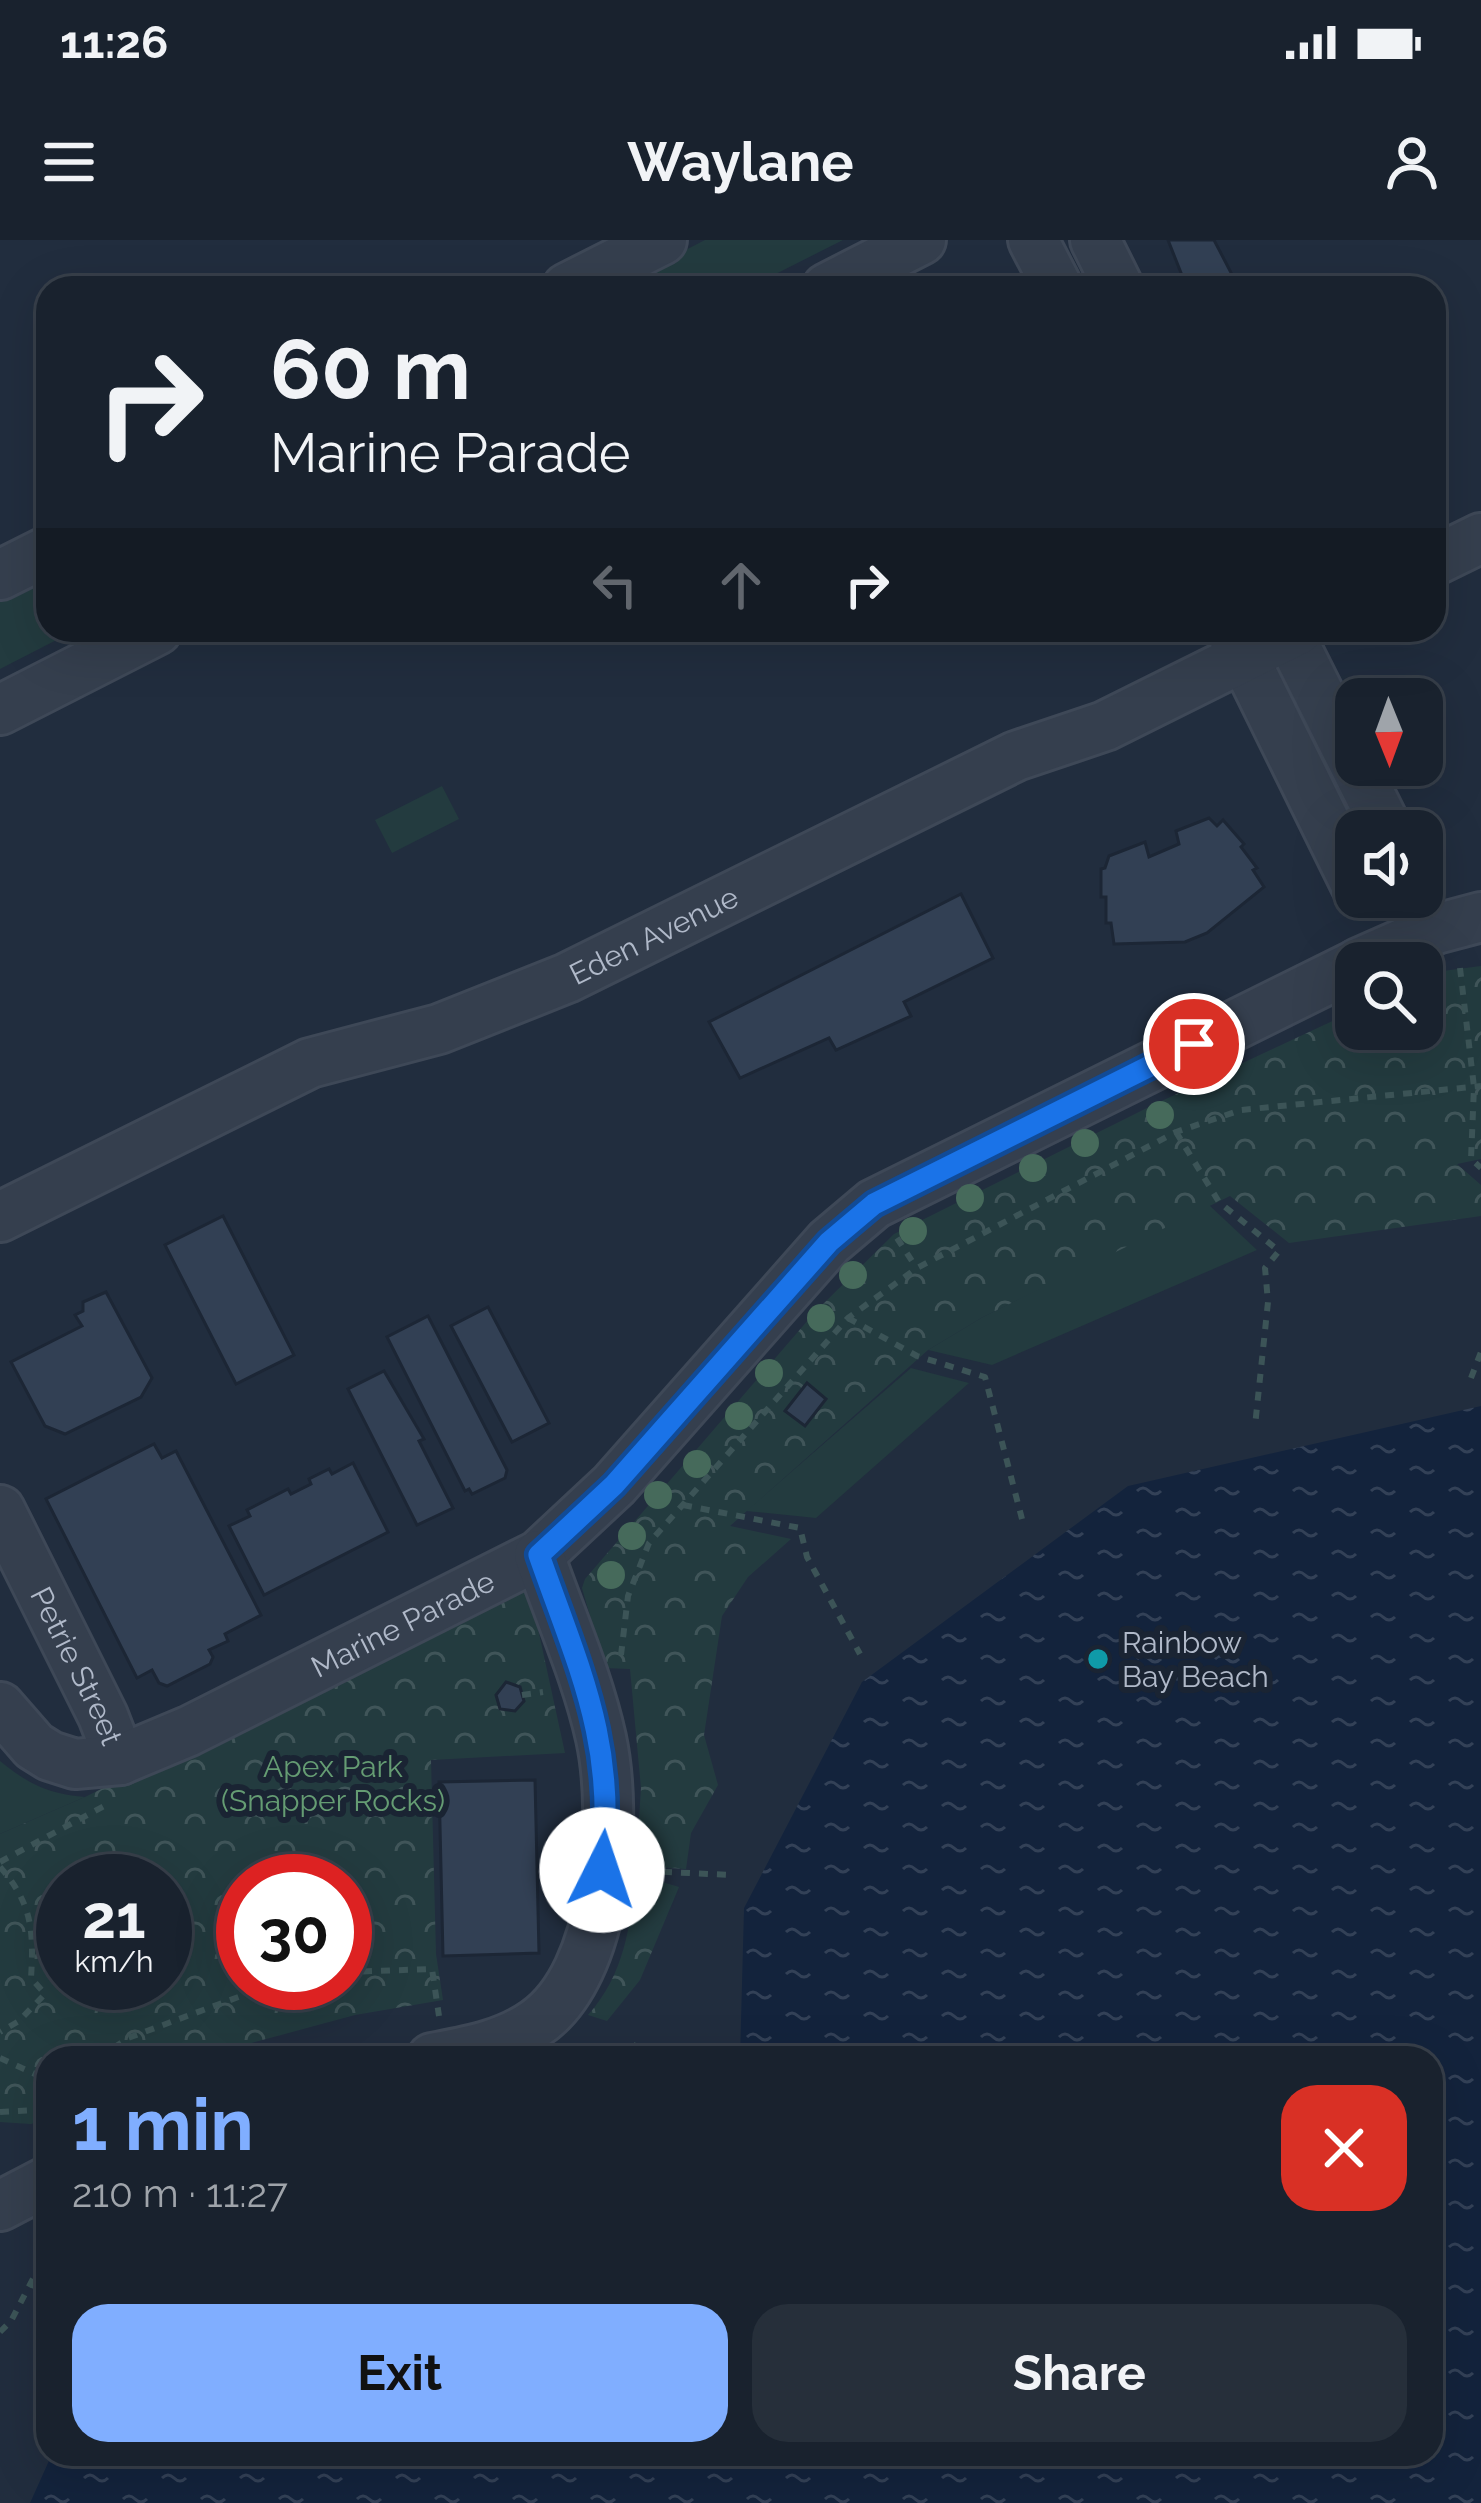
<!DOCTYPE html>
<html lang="en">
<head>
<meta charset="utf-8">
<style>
  :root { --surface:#19222e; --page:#262f3a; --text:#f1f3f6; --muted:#9fa4aa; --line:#373f4a; --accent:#80aeff }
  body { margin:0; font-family:Raleway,sans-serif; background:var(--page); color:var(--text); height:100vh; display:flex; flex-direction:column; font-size:45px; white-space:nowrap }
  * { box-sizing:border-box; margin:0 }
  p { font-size:39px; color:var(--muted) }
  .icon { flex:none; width:66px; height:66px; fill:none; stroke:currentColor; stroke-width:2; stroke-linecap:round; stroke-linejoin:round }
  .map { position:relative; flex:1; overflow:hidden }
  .drawer { position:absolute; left:36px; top:1806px; width:1407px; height:420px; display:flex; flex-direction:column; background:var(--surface); border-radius:36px; box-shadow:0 12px 48px #0002,0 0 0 3px var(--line) }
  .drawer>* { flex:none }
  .top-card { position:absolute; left:36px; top:36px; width:1410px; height:366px; border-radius:36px; box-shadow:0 12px 48px #0002,0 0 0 3px var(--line); background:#19222e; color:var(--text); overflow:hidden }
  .needle { width:78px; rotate:179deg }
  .buttons { position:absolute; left:1335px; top:438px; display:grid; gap:24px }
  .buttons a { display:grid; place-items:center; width:108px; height:108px; border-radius:24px; background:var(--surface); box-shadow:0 12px 48px #0002,0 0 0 3px var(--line); font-size:60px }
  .speed { position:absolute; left:36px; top:1614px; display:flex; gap:24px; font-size:60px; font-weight:700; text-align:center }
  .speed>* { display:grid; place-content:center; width:156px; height:156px; border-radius:50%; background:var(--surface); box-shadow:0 12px 48px #0002,0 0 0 3px var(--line); line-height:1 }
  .speed small { font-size:30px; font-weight:400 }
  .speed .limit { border:18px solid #d22; background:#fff; color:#111 }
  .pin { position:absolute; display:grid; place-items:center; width:102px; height:102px; color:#fff; margin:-51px; border:6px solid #fff; border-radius:50%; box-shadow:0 3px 12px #0007 }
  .me { position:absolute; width:132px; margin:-66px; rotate:4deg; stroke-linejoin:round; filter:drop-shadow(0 0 9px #0008) }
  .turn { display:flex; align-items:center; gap:42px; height:252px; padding:0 36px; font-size:54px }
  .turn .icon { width:156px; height:156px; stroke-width:2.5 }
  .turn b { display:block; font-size:84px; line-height:102px }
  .lanes { display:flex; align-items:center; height:114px; padding:0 36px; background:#0003; justify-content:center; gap:60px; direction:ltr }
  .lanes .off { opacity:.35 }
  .round { display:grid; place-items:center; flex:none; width:126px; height:126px; border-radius:36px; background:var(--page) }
  .head { display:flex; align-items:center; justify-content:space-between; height:204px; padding:0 36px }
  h1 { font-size:72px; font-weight:700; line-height:90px; color:var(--accent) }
  .cta { display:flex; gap:24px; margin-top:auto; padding:24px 36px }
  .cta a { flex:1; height:138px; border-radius:36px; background:var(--accent); color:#111; font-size:48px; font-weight:700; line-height:138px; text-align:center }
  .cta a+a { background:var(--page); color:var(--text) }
  .status { display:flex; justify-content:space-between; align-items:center; height:84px; padding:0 60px; background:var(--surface); direction:ltr }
  .status svg { height:33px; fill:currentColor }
  header { display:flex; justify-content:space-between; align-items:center; height:156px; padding:0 36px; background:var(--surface); font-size:54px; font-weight:700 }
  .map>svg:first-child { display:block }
  .grass { fill:#233b3f }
  .forest { fill:url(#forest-crowns); fill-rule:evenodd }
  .water { fill:url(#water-ripples) }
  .building { fill:#324054; stroke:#1c2635; stroke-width:3 }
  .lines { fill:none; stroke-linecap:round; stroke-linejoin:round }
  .minor-casing { stroke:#3e4857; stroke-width:54 }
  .path { stroke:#3c5457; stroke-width:6; stroke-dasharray:9 9; stroke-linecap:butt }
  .minor { stroke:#353f4e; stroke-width:48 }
  .tree { fill:#466a5b }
  .route-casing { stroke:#114b97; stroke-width:30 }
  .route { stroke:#1a73e8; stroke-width:21 }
  .culture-dot { fill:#0f9aa8; stroke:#1a2433; stroke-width:4.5 }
  .labels { text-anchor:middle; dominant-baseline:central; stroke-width:12; stroke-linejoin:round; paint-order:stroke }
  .street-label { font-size:30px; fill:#b0b9c9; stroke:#1a2433 }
  .poi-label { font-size:30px; fill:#b0b9c9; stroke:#1a2433; text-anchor:start }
  .park-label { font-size:30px; fill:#659c73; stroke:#1a2433 }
</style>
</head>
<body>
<div class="status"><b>11:26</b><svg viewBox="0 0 49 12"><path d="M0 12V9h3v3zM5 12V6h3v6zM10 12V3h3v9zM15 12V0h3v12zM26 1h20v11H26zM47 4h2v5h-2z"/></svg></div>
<header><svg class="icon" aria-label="menu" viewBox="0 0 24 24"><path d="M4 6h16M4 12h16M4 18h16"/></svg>Waylane<svg class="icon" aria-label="person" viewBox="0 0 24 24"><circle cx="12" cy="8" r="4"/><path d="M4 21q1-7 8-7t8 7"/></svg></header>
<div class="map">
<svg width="1481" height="2263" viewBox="0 0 1481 2263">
  <defs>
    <pattern id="forest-crowns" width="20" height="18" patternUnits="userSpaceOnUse" patternTransform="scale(3)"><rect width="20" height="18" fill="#233b3f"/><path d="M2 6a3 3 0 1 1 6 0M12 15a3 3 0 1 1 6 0" fill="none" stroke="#405559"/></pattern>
    <pattern id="water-ripples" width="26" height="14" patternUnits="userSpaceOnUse" patternTransform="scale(3)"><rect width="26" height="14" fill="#13233c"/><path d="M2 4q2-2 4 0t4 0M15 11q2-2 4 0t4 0" fill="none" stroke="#334157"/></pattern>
  </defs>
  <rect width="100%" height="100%" fill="#212d3e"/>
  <g class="grass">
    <polygon points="705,0 843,0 748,48 611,48"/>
    <polygon points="48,336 48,390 76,390 0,429 0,359"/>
    <polygon points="442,546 459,579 392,613 375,580"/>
    <polygon points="1208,964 1257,1010 992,1125 928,1110 981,1078"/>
    <polygon points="911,1128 969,1143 816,1278 746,1271"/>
    <path d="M 0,1521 C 28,1544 49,1554 85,1557 L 0,1594 Z"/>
  </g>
  <g class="forest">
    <polygon points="1481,726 1481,919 1457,924 1481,945 1481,976 1289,1003 1230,956 981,1078 928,1110 730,1286 791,1299 748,1337 722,1376 704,1495 718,1545 691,1593 686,1629 636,1626 641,1548 630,1429 605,1428 582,1348 585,1339 815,1072 894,994 1151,866 1356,770 1356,789 1422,789 1422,741 1443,731"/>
    <path d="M 506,1349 L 530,1352 L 565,1513 L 431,1520 L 436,1714 L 443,1760 L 355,1775 L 196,1818 L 48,1818 L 48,1878 L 31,1884 L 0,1882 L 0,1594 L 85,1557 ZM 63,1641 L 165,1641 L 165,1743 L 63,1743 ZM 243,1641 L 345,1641 L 345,1743 L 243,1743 Z"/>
    <path d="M 635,1634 L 679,1647 L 640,1740 L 607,1781 L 588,1775 C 624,1735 631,1686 635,1634 Z"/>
  </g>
  <polygon class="water" points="1481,1166 1481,2263 30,2263 52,2214 1431,2214 1431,1818 740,1818 744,1668 862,1442 1128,1246"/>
  <g class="building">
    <polygon points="1168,0 1214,0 1239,48 1187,48"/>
    <polygon points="1209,578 1217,586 1223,580 1244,604 1241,607 1257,628 1253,630 1264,647 1207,693 1185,702 1114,704 1111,683 1106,683 1106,657 1101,657 1101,629 1105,628 1109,616 1145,602 1149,617 1179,604 1176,591"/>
    <polygon points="961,654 993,718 904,762 911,776 836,810 829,798 740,838 709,782"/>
    <polygon points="223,976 294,1115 236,1144 165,1005"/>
    <polygon points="106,1052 152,1138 141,1157 65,1194 45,1186 11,1122 82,1086 75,1075 83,1071 83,1062"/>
    <polygon points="488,1067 549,1183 512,1202 451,1086"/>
    <polygon points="428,1076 507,1230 505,1238 472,1254 469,1249 465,1251 387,1097"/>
    <polygon points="384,1131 424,1199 419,1201 453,1268 417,1285 348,1149"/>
    <polygon points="807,1143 826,1159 805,1186 785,1171"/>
    <polygon points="154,1204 162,1218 176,1211 261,1375 225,1394 228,1401 209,1410 213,1417 210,1424 167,1446 159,1443 152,1430 137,1438 46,1259"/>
    <polygon points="353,1223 388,1292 264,1355 229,1286 250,1276 247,1270 288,1249 291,1254 311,1244 309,1239 329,1229 332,1234"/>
    <polygon points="506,1442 520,1447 524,1461 515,1471 500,1469 496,1455"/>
    <polygon points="535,1540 539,1713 443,1716 439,1542"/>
  </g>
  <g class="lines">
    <defs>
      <g id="minor">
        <polyline points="1033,0 1058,48"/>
        <polyline points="1095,0 1119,48"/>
        <polyline points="567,48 662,0"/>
        <polyline points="827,48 921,0"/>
        <polyline points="1434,321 1481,298"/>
        <polyline points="0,335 48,311"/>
        <polyline points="1287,390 1388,591"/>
        <polyline points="1231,391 1356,645"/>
        <polyline points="0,470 157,390"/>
        <polyline points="1359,723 1436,689 1481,677"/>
        <path id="s1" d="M 0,977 L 310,823 L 439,789 L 567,738 L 1016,516 L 1105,486 L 1298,390"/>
        <path id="s2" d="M 0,1270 L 103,1476 L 120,1520"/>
        <path id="s3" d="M 0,1467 L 34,1506 L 50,1516 L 75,1524 L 120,1520 L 189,1491 L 539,1315 L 614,1245 L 829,1002 L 874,964 L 1356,725"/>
        <path d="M 432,1818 C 468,1811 505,1805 536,1783 C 608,1734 618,1576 601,1498 C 587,1435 560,1376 539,1315"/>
        <polyline points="0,1966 48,1941"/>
      </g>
    </defs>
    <use href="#minor" class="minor-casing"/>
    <g class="path">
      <polyline points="1460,728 1474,847 1471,919 1481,928"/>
      <polyline points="1176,892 1219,962 1279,1011 1265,1028 1268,1062 1255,1186"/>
      <polyline points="897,998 916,1027"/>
      <polyline points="848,1078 917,1116 985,1137 1022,1279"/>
      <polyline points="1471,1138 1481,1112"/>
      <polyline points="683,1265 800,1288 807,1317 860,1414"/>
      <polyline points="621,1415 628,1356 649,1303 848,1078 917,1028 1176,892 1241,870 1481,846"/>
      <polyline points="522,1455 543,1452"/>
      <polyline points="0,1622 104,1566"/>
      <path d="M 0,1627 C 32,1663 34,1691 31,1738 L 45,1754 L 19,1781 L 0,1792"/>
      <polyline points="645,1631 731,1635"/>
      <polyline points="345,1732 432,1729 439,1776"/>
      <polyline points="633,1805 665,1818"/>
      <polyline points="0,1818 48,1840"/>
      <polyline points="99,1818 128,1798 276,1743"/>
      <polyline points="0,1872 38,1870 48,1864"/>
      <polyline points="30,2044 48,2052"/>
      <polyline points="0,2092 11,2081 48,2010"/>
    </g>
    <use href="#minor" class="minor"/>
  </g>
  <g class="tree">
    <circle cx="1160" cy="875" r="14"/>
    <circle cx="1085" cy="903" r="14"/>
    <circle cx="1033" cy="928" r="14"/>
    <circle cx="970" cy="958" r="14"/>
    <circle cx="913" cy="991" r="14"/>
    <circle cx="853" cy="1035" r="14"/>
    <circle cx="821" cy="1078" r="14"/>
    <circle cx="769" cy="1133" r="14"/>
    <circle cx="739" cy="1176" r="14"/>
    <circle cx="697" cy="1224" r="14"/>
    <circle cx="658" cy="1255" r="14"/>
    <circle cx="632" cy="1296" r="14"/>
    <circle cx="611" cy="1335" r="14"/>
  </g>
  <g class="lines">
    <defs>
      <path id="route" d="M 602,1630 C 617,1504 579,1429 539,1315 L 614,1245 L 829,1002 L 874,964 L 1194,804"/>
    </defs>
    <use href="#route" class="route-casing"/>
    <use href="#route" class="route"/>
  </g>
  <circle class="culture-dot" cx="1098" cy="1419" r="12"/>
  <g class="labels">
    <g class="street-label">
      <text stroke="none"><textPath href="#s1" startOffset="714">Eden Avenue</textPath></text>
      <text stroke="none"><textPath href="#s3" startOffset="456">Marine Parade</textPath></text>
      <text stroke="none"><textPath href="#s2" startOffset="174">Petrie Street</textPath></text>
    </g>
    <g class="poi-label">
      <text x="1122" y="1402">Rainbow<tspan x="1122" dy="34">Bay Beach</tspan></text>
    </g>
    <g class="park-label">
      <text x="333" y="1526">Apex Park<tspan x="333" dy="34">(Snapper Rocks)</tspan></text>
    </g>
  </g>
</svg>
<div class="buttons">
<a><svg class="needle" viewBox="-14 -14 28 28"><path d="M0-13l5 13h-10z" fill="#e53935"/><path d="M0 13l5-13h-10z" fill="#9fa4aa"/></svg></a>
<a><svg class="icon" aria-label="sound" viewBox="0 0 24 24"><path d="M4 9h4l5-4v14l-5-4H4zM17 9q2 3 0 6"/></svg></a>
<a><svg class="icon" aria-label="search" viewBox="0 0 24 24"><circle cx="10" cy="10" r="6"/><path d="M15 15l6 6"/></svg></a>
</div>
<div class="speed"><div>21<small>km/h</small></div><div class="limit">30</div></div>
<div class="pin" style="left:1194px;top:804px;background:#d93025"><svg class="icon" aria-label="arrive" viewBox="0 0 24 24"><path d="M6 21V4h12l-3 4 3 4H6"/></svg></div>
<svg class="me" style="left:602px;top:1630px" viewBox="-20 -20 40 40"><circle r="19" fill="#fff"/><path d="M0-13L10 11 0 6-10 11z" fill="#1a73e8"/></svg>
<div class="top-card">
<div class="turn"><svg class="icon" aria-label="right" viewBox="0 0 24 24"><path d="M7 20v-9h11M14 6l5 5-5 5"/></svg><div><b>60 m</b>Marine Parade</div></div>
<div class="lanes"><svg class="icon off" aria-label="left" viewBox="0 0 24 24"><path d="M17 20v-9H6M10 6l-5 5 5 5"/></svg><svg class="icon off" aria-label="ahead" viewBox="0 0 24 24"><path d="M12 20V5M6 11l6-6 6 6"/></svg><svg class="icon" aria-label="right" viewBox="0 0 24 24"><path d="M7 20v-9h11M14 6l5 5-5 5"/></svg></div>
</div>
<section class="drawer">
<div class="head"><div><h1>1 min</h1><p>210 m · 11:27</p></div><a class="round" style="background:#d93025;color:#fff"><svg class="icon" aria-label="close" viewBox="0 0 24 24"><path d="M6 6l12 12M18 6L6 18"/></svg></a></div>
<div class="cta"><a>Exit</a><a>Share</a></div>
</section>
</div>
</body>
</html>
